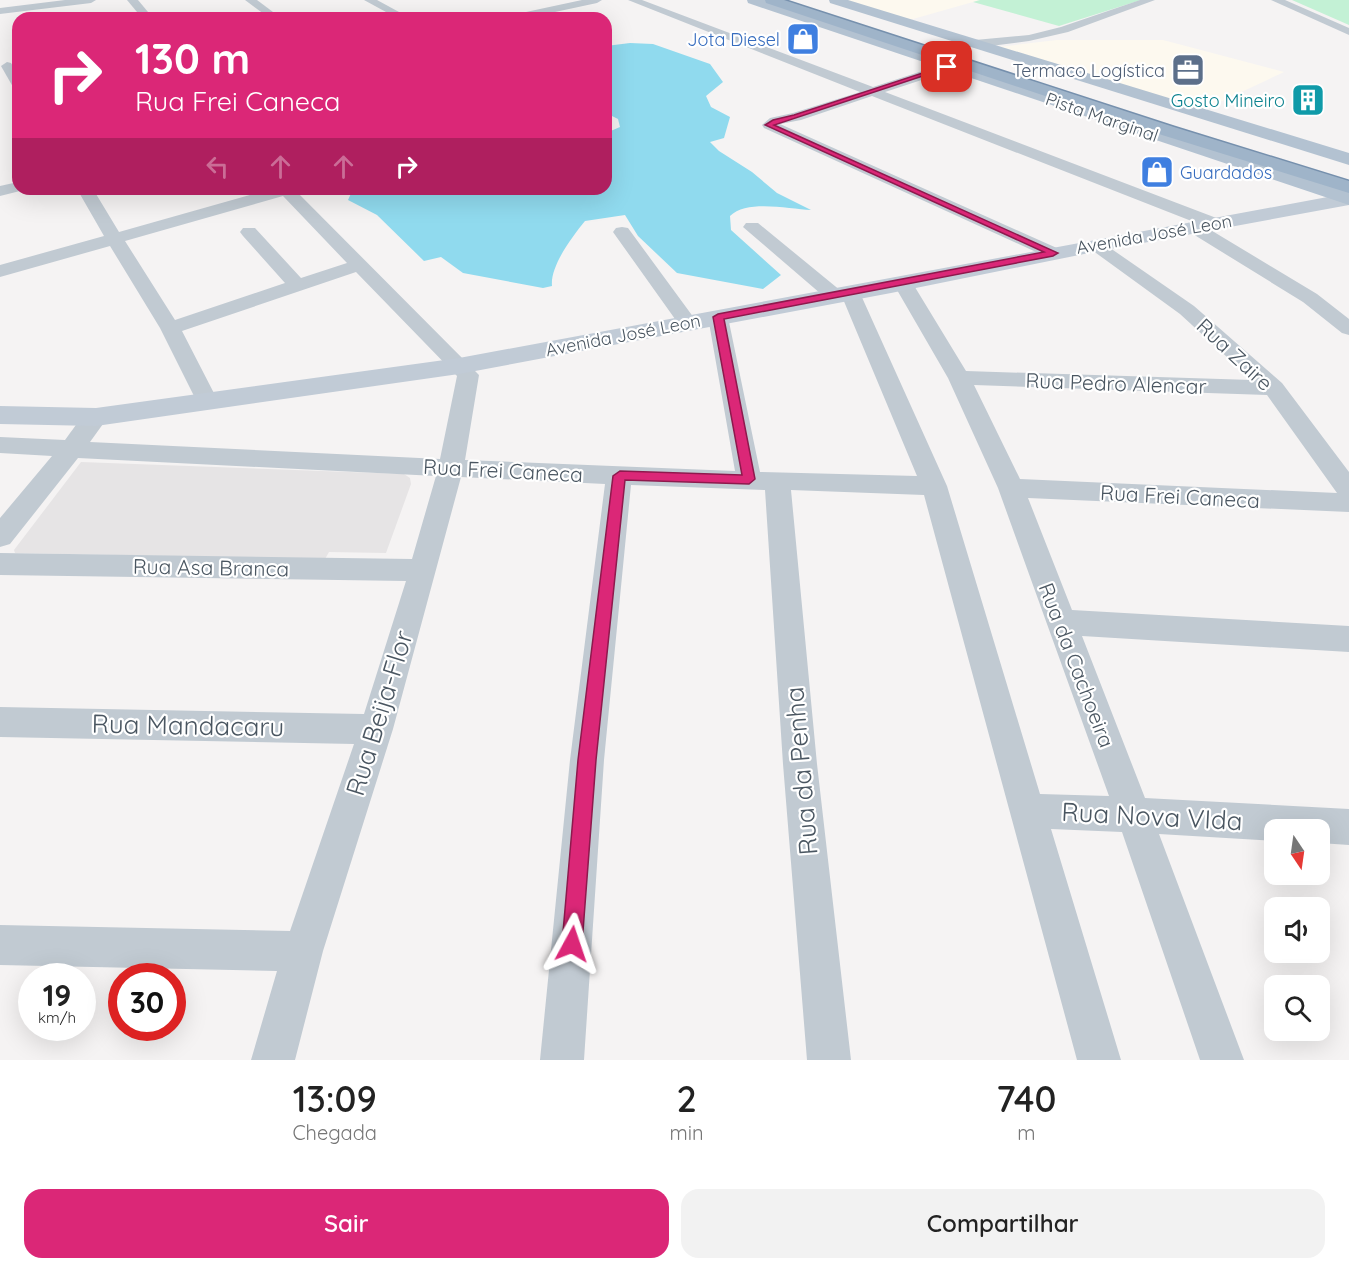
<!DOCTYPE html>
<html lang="pt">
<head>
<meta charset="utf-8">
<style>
  :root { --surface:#fff; --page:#f2f2f2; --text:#222; --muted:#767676; --accent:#db2777 }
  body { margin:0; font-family:Quicksand,sans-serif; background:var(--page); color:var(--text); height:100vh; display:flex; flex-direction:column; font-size:22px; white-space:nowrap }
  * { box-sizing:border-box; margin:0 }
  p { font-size:20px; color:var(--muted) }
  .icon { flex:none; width:33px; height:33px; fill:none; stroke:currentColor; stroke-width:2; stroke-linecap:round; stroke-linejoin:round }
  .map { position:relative; height:1060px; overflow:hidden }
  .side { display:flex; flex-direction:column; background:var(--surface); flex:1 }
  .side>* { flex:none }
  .guide { position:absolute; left:12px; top:12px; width:600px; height:183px; border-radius:18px; box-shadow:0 6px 24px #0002; background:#db2777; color:#fff; overflow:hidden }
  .needle { width:39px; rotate:167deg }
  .buttons { position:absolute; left:1264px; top:819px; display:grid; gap:12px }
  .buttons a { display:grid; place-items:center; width:66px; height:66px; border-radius:12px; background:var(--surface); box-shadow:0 6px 24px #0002; font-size:30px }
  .speed { position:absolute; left:18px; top:963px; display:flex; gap:12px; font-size:30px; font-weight:700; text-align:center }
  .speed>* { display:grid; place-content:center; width:78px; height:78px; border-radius:50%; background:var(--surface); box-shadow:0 6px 24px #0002; line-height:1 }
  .speed small { font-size:15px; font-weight:400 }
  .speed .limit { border:9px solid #d22; background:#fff; color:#111 }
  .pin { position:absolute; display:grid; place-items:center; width:51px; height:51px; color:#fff; margin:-26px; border-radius:12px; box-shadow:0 3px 9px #0006 }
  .me { position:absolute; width:66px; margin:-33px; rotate:5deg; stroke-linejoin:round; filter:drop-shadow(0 0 4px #0008) }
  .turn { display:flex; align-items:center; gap:21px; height:126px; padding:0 24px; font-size:27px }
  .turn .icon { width:78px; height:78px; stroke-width:2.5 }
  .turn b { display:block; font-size:42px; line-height:51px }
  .lanes { display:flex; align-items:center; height:57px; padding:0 24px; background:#0003; justify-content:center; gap:30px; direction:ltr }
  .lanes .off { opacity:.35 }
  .eta { display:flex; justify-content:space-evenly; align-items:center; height:102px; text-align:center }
  .eta b { font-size:36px; font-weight:600; line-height:42px }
  .action { display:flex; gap:12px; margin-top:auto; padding:12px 24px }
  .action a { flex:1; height:69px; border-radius:18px; background:var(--accent); color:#fff; font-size:24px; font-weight:600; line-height:69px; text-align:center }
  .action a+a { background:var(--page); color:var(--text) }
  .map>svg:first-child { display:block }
  .commercial { fill:#fdf9ef }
  .education { fill:#e6e4e5 }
  .green { fill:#c3f1d5 }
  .water { fill:#90daee }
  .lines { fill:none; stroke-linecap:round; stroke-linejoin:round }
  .trunk-casing { stroke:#7690ad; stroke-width:3 }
  .minor { fill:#c1cad2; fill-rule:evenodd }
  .secondary { fill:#c1cbd6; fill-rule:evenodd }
  .primary { fill:#b3c2d1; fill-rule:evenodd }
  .trunk { fill:#9fb4c9; fill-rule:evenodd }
  .route { fill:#db2777; stroke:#8e194d; stroke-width:1.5 }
  .labels { text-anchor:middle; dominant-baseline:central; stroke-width:4.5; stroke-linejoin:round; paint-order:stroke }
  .far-shop-label { font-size:18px; fill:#366cbe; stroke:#fff; text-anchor:end }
  .far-service-label { font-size:18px; fill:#4e5e75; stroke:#fff; text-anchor:end }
  .far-culture-label { font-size:18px; fill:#0d838f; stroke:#fff; text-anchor:end }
  .far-street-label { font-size:18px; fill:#4a5661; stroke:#fff }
  .street-label { font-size:21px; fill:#4a5661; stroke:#fff }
  .near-street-label { font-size:26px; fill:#4a5661; stroke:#fff }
</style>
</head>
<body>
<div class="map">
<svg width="1349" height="1060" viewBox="0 0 1349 1060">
  <rect width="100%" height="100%" fill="#f5f3f3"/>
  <g class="commercial">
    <polygon points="840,0 980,0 906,21"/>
    <polygon points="1057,40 1163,40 1284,72 1203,110 998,47"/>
  </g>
  <polygon class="education" points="81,462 404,474 410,478 411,484 386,553 329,552 325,559 15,553 14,550"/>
  <g class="green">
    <polygon points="980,0 1141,0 1059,26 973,2"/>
    <polygon points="1292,0 1349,0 1349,25"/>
  </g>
  <path class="water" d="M 630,43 L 653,44 L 710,64 L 723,82 L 706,96 L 711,107 L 730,117 L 724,138 L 710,142 L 719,151 L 752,172 L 777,193 L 811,210 C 789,209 747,199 730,216 L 731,230 L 781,275 L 763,289 L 677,273 L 638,236 L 625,215 L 585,221 C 572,237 550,266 552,286 L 543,288 L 463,273 L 441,257 L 424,261 L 377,215 L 348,200 L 353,189 L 606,189 L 606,133 L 620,127 L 618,119 L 606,113 L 606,46 Z"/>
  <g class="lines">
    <defs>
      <polygon id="trunk" points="765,0 784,0 1174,127 1349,181 1349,193 1162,135 766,3"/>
    </defs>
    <use href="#trunk" class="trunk-casing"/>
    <g class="minor">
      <polygon points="65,0 96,0 91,3 0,14 0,8"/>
      <polygon points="127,0 138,0 153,18 142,18"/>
      <polygon points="245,0 257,0 277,15 276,17 268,17"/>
      <polygon points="364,0 377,0 410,18 397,18"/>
      <polygon points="582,0 602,0 597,3 527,18 507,18 512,15"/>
      <polygon points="628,0 642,0 873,87 947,63 955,63 957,66 955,69 885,92 1219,219 1222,223 1219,227 1213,228 1204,226 1317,294 1349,319 1349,335 1342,333 1303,302 1188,231 1185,227 1188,223 1194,222 872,96 801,120 780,124 1059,249 1062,253 1059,257 1047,257 764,128 762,125 770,118 793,113 860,92"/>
      <polygon points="1140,0 1155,0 1068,32 1029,41 975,48 969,44 975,40 1029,35 1061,27"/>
      <polygon points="1271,0 1285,0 1349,28 1349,35"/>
      <polygon points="7,62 11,63 18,74 18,88 13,87 1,66"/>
      <polygon points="18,182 18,189 24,190 0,196 0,186"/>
      <path d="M 77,189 L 93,189 L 119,232 L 271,189 L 294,189 L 479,375 L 465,460 L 735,471 L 708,317 L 711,313 L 725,313 L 728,317 L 760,472 L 917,476 L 843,299 L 835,302 L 828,300 L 743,227 L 746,223 L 758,223 L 841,291 L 850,287 L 857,289 L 860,293 L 947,486 L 1040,794 L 1109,796 L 998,488 L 948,378 L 893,283 L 896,279 L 910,279 L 966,371 L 1252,380 L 1180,314 L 1085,245 L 1088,241 L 1100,241 L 1194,306 L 1282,383 L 1349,472 L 1349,512 L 1028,498 L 1072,610 L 1349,626 L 1349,652 L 1082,636 L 1145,798 L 1349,809 L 1349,845 L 1320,843 L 1320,830 L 1275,830 L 1275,841 L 1159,834 L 1244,1060 L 1200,1060 L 1122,832 L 1051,829 L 1121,1060 L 1077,1060 L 924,495 L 791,490 L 817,764 L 851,1060 L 807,1060 L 783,764 L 765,490 L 631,485 L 604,760 L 584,1060 L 540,1060 L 570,760 L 605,484 L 461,477 L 393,729 L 323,951 L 295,1060 L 251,1060 L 277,971 L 0,965 L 0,925 L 290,931 L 354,744 L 0,737 L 0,707 L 364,714 L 406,581 L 0,575 L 0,553 L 412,559 L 436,476 L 78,458 L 10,544 L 0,547 L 0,518 L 52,456 L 0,453 L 0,437 L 65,440 C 76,426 85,406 104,412 L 108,417 L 90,442 L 440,459 L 457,376 L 356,272 L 182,331 L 218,401 L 215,406 L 207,408 L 199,406 L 160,328 L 110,246 L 0,277 L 0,265 L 104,236 ZM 283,196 L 347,263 L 301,278 L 255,228 L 243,228 L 240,232 L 243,236 L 285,283 L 175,320 L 125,241 ZM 974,385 L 1267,395 L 1337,493 L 1020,479 Z"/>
      <polygon points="622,227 628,228 694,318 697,322 694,326 687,328 680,326 613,232 616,228"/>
    </g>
    <polygon class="secondary" points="1349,193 1349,205 1094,252 891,293 459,374 96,426 0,424 0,406 96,408 459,358"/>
    <g class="primary">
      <polygon points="747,0 766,0 1349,192 1349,205 748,3"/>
      <polygon points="829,0 848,0 1349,153 1349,165 830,3"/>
    </g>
    <use href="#trunk" class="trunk"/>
  </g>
  <polygon class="route" points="944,66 950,67 774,125 1058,253 1053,256 724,319 755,479 749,484 625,480 596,760 582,944 579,952 572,955 565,952 562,944 578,760 613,476 620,471 742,475 713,317 718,314 1044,252 765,125 773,120 794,115"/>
  <defs>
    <symbol id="shop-square" viewBox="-11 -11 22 22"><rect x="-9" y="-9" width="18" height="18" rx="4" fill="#3f7fe0" stroke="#fff"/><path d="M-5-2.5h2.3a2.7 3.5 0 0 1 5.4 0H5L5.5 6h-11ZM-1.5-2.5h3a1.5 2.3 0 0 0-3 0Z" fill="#fff"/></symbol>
    <symbol id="office-square" viewBox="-11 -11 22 22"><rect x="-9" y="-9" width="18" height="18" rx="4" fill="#5c6f8a" stroke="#fff"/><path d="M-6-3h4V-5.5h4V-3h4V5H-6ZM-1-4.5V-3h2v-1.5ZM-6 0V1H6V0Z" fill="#fff"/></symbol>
    <symbol id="building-square" viewBox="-11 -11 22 22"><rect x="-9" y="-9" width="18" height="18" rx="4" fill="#0f9aa8" stroke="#fff"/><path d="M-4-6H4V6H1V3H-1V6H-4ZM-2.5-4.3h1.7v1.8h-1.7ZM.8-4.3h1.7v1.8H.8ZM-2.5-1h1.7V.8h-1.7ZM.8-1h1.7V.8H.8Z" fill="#fff"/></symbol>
  </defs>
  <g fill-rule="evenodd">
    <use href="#shop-square" x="784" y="20" width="38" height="38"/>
    <use href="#office-square" x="1169" y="51" width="38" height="38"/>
    <use href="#building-square" x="1289" y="81" width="38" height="38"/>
    <use href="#shop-square" x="1138" y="153" width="38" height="38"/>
  </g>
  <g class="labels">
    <g class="far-shop-label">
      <text x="780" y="39">Jota Diesel</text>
      <text x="1180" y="172" text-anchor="start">Guardados</text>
    </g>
    <g class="far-service-label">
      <text x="1165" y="70">Termaco Logística</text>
    </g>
    <g class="far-culture-label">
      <text x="1285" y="100">Gosto Mineiro</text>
    </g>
    <g class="far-street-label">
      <text transform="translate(1102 117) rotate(19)">Pista Marginal</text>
      <text transform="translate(1154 234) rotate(-10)">Avenida José Leon</text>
      <text transform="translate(623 335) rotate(-11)">Avenida José Leon</text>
    </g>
    <g class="street-label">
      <text transform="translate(1235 354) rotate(43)">Rua Zaire</text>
      <text transform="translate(1116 383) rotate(2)">Rua Pedro Alencar</text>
      <text transform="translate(503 470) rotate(3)">Rua Frei Caneca</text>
      <text transform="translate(1180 496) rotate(3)">Rua Frei Caneca</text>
      <text transform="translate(211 567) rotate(1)">Rua Asa Branca</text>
      <text transform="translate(1077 665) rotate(69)">Rua da Cachoeira</text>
    </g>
    <g class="near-street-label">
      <text transform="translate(379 713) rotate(-73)">Rua Beija-Flor</text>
      <text transform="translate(188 725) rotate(1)">Rua Mandacaru</text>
      <text transform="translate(801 771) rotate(-95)">Rua da Penha</text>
      <text transform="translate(1152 816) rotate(3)">Rua Nova VIda</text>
    </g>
  </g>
</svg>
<div class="buttons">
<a><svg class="needle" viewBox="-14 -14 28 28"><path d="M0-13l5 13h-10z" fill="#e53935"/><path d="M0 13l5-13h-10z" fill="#767676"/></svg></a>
<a><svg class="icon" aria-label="sound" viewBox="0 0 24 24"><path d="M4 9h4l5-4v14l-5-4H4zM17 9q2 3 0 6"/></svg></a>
<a><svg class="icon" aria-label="search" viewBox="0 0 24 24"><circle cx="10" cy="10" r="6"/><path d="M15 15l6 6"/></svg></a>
</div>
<div class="speed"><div>19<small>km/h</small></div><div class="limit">30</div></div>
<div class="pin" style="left:947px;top:67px;background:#d93025"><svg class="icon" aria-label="arrive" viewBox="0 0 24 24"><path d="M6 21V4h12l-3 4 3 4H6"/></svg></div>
<svg class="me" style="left:572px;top:944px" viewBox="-20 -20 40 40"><path d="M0-17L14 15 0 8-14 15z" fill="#db2777" stroke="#fff" stroke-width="4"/></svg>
<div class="guide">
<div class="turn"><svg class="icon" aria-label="right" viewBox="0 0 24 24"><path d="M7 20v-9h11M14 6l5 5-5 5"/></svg><div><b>130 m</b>Rua Frei Caneca</div></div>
<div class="lanes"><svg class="icon off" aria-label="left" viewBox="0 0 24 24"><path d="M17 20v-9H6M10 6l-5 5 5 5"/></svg><svg class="icon off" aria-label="ahead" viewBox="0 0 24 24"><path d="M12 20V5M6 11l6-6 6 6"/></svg><svg class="icon off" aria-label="ahead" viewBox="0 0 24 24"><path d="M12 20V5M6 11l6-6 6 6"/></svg><svg class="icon" aria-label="right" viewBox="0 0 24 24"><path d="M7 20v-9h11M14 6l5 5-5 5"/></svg></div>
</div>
</div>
<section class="side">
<div class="eta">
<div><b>13:09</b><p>Chegada</p></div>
<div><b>2</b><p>min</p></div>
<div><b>740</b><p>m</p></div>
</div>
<div class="action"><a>Sair</a><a>Compartilhar</a></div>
</section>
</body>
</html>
